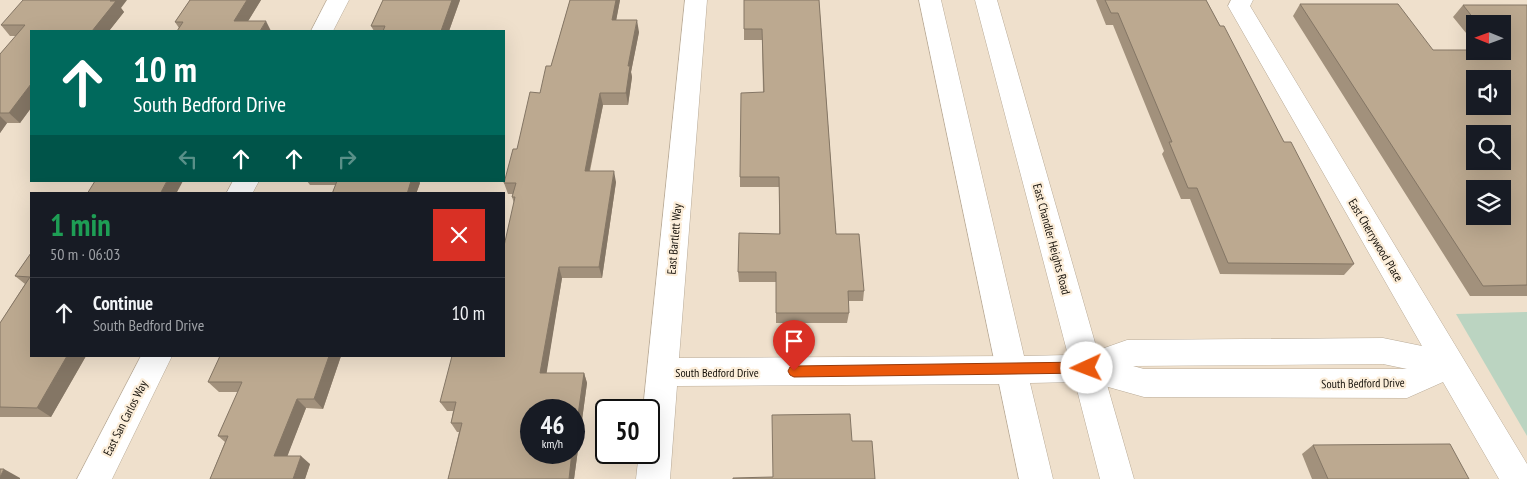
<!DOCTYPE html>
<html lang="en">
<head>
<meta charset="utf-8">
<style>
  :root { --surface:#171b24; --page:#20242c; --text:#f1f3f6; --muted:#9ea1a6; --line:#363941 }
  body { margin:0; font-family:"PT Sans Narrow",sans-serif; background:var(--page); color:var(--text); height:100vh; display:flex; flex-direction:column; font-size:19px; white-space:nowrap }
  * { box-sizing:border-box; margin:0 }
  p { font-size:16px; color:var(--muted) }
  .icon { flex:none; width:28px; height:28px; fill:none; stroke:currentColor; stroke-width:2; stroke-linecap:round; stroke-linejoin:round }
  .map { position:relative; flex:1; overflow:hidden }
  .drawer { position:absolute; left:30px; top:192px; width:475px; height:165px; display:flex; flex-direction:column; background:var(--surface); border-radius:0px; box-shadow:0 5px 20px #0002 }
  .drawer>* { flex:none }
  .top-card { position:absolute; left:30px; top:30px; width:475px; height:152px; border-radius:0px; box-shadow:0 5px 20px #0002; background:#00695c; color:#fff; overflow:hidden }
  .needle { width:32px; rotate:271deg }
  .buttons { position:absolute; left:1466px; top:15px; display:grid; gap:10px }
  .buttons a { display:grid; place-items:center; width:45px; height:45px; border-radius:0px; background:var(--surface); box-shadow:0 5px 20px #0002; font-size:25px }
  .speed { position:absolute; left:520px; top:399px; display:flex; gap:10px; font-size:25px; font-weight:700; text-align:center }
  .speed>* { display:grid; place-content:center; width:65px; height:65px; border-radius:50%; background:var(--surface); box-shadow:0 5px 20px #0002; line-height:1 }
  .speed small { font-size:12px; font-weight:400 }
  .speed .limit { border:2px solid #111; border-radius:8px; background:#fff; color:#111 }
  .pin { position:absolute; display:grid; place-items:center; width:42px; height:42px; color:#fff; margin:-51px -21px; border-radius:50% 50% 50% 0; rotate:-45deg; box-shadow:0 0 5px #0007 }
  .pin .icon { rotate:45deg }
  .me { position:absolute; width:55px; margin:-28px; rotate:268deg; stroke-linejoin:round; filter:drop-shadow(0 0 4px #0008) }
  .turn { display:flex; align-items:center; gap:18px; height:105px; padding:0 20px; font-size:22px }
  .turn .icon { width:65px; height:65px; stroke-width:2.5 }
  .turn b { display:block; font-size:35px; line-height:42px }
  .lanes { display:flex; align-items:center; height:48px; padding:0 20px; background:#0003; justify-content:center; gap:25px; direction:ltr }
  .lanes .off { opacity:.35 }
  .round { display:grid; place-items:center; flex:none; width:52px; height:52px; border-radius:0px; background:var(--page) }
  .overview { display:flex; align-items:center; justify-content:space-between; height:85px; padding:0 20px }
  h1 { font-size:30px; font-weight:700; line-height:38px; color:#1e9e55 }
  ul { padding:0; list-style:none }
  li { display:flex; align-items:center; gap:15px; height:70px; padding:0 20px; border-top:1px solid var(--line) }
  li div { flex:1 }
  li b { display:block; font-size:19px }
  li em { font-style:normal }
  .map>svg:first-child { display:block }
  .green { fill:#bbd4c1 }
  .lines { fill:none; stroke-linecap:round; stroke-linejoin:round }
  .minor-casing { stroke:#b9ab98; stroke-width:1 }
  .secondary-casing { stroke:#b9ab98; stroke-width:1 }
  .minor { fill:#fff; fill-rule:evenodd }
  .secondary { fill:#fff; fill-rule:evenodd }
  .wall { fill:#a2917c }
  .shaded-wall { fill:#847665 }
  .building { fill:#bca990; stroke:#847665; fill-rule:evenodd }
  .route { fill:#ea580c; stroke:#983908 }
  .labels { text-anchor:middle; dominant-baseline:central; stroke-width:4.5; stroke-linejoin:round; paint-order:stroke }
  .street-label { font-size:12px; fill:#151009; stroke:#fceeda }
</style>
</head>
<body>
<div class="map">
<svg width="1527" height="479" viewBox="0 0 1527 479">
  <rect width="100%" height="100%" fill="#efe0cc"/>
  <polygon class="green" points="1527,312 1527,436 1456,314"/>
  <g class="lines">
    <defs>
      <g id="minor">
        <polygon points="327,0 349,0 333,31 311,31"/>
        <polygon points="685,0 707,0 679,358 1011,356 1022,360 1026,370 1022,380 1011,384 677,386 670,479 636,479 639,452 649,452 649,410 643,410"/>
        <path d="M 1231,0 L 1253,0 L 1250,6 L 1527,464 L 1527,479 L 1499,479 L 1443,382 L 1407,398 L 1144,397 L 1076,378 L 1072,368 L 1076,358 L 1127,340 L 1383,338 L 1422,346 L 1228,6 ZM 1383,364 L 1407,369 L 1144,369 L 1133,366 Z"/>
        <polygon points="233,181 259,181 252,194 226,194"/>
        <polygon points="141,356 172,356 112,479 77,479"/>
      </g>
      <polygon id="secondary" points="919,0 941,0 1024,356 1068,355 975,0 997,0 1134,479 1100,479 1075,382 1030,383 1053,479 1019,479"/>
    </defs>
    <use href="#minor" class="minor-casing"/>
    <use href="#secondary" class="secondary-casing"/>
    <use href="#minor" class="minor"/>
    <use href="#secondary" class="secondary"/>
  </g>
  <g class="wall">
    <polygon points="190,0 261,0 248,21 179,28 175,22"/>
    <polygon points="383,0 460,0 449,31 374,31 371,26"/>
    <polygon points="570,0 620,0 616,20 639,32 631,72 632,77 628,105 603,105 590,171 616,182 602,278 562,278 546,373 584,373 587,383 574,479 448,479 459,432 457,432 451,423 453,411 447,411 440,402 504,356 514,203 512,197 513,194 508,194 504,183 551,66"/>
    <polygon points="819,0 836,234 864,291 863,301 848,301 849,313 847,323 776,323 776,282 739,282 738,272 779,234 779,187 740,187 740,177 763,92 762,40 744,40 744,29"/>
    <polygon points="1096,0 1206,0 1284,142 1354,264 1344,275 1220,274 1190,199 1181,199 1162,154 1164,151 1113,25 1106,25"/>
    <polygon points="1300,4 1433,50 1502,51 1502,24 1475,24 1475,44 1453,17 1463,5 1527,5 1527,296 1470,296 1293,16"/>
    <polygon points="121,8 124,12 109,31 31,31 31,108 20,123 7,123 0,133 0,54 16,36 10,36 1,25"/>
    <polygon points="307,181 419,181 420,183 416,194 332,194 336,185 310,185"/>
    <polygon points="31,253 31,356 86,356 51,417 0,417 0,323 25,284 15,276"/>
    <polygon points="341,356 323,409 306,408 287,456 310,464 305,479 210,479 225,442 218,436 238,392 219,392 208,382"/>
    <polygon points="1313,445 1469,479 1312,479 1302,454"/>
  </g>
  <g class="shaded-wall">
    <polygon points="111,0 127,0 121,8 124,12 109,31 92,31"/>
    <polygon points="247,0 261,0 242,31 234,21"/>
    <polygon points="452,0 460,0 449,31 441,31"/>
    <polygon points="616,0 620,0 614,32 612,20"/>
    <polygon points="637,20 639,32 631,72 632,77 628,105 626,93 628,66"/>
    <polygon points="266,21 271,31 260,31"/>
    <polygon points="31,84 31,108 20,123 9,113"/>
    <polygon points="600,93 603,105 587,182 585,171"/>
    <polygon points="0,116 7,123 0,133"/>
    <polygon points="614,171 616,182 602,278 599,267"/>
    <polygon points="167,181 183,181 176,194 160,194"/>
    <polygon points="411,181 419,181 420,183 416,194 407,194"/>
    <polygon points="559,267 562,278 545,383 540,373"/>
    <polygon points="67,356 86,356 51,417 37,408"/>
    <polygon points="329,356 341,356 323,409 314,399"/>
    <polygon points="584,373 587,383 574,479 569,479 572,452 574,452 574,443"/>
    <polygon points="297,399 306,408 284,465 274,456"/>
    <polygon points="301,456 310,464 305,479 293,479"/>
    <polygon points="4,469 20,478 20,479 0,479 0,477"/>
  </g>
  <g class="building">
    <polygon points="23,0 111,0 110,1 116,1 92,31 31,31 31,84 9,113 0,113 0,54 25,25 1,25"/>
    <polygon points="190,0 247,0 234,21 266,21 260,31 177,31 183,22 175,22"/>
    <polygon points="383,0 452,0 441,31 383,31 385,26 371,26"/>
    <polygon points="570,0 616,0 612,20 637,20 628,66 630,66 626,93 600,93 585,171 614,171 599,267 559,267 540,373 584,373 574,443 574,410 531,410 531,452 572,452 569,479 448,479 462,423 451,423 456,402 440,402 452,356 504,356 504,246 515,197 512,197 516,183 504,183 513,149 517,149 530,92 540,93 546,66 551,66"/>
    <polygon points="744,0 819,0 836,234 859,234 864,291 848,291 849,313 776,313 776,272 738,272 739,233 780,234 779,177 740,177 741,93 764,92 762,29 744,29"/>
    <polygon points="1105,0 1206,0 1220,26 1224,26 1284,142 1291,142 1354,264 1228,263 1197,188 1188,188 1169,142 1172,142 1118,13 1111,13"/>
    <path d="M 1300,4 L 1398,4 L 1433,50 L 1475,50 L 1475,51 L 1502,51 L 1502,24 L 1478,24 L 1463,5 L 1527,5 L 1527,285 L 1483,286 ZM 1475,79 L 1502,79 L 1502,106 L 1475,106 ZM 1475,134 L 1502,134 L 1502,161 L 1475,161 ZM 1475,189 L 1502,189 L 1502,216 L 1475,216 Z"/>
    <polygon points="95,181 167,181 160,194 87,194"/>
    <polygon points="337,181 411,181 407,194 332,194"/>
    <polygon points="31,253 31,356 67,356 37,408 0,407 0,323 30,277 15,276"/>
    <polygon points="220,356 329,356 314,399 297,399 274,456 301,456 293,479 210,479 228,436 218,436 242,382 208,382"/>
    <polygon points="850,414 852,441 872,441 875,479 733,479 733,478 773,477 772,415"/>
    <polygon points="1450,444 1469,479 1328,479 1313,445"/>
    <polygon points="0,469 4,469 0,477"/>
  </g>
  <polygon class="route" points="1087,362 1091,364 1093,368 1091,372 1087,373 794,377 790,375 788,371 790,367 794,366"/>
  <g class="labels">
    <g class="street-label">
      <text transform="translate(674 239) rotate(-85)">East Bartlett Way</text>
      <text transform="translate(1052 239) rotate(75)">East Chandler Heights Road</text>
      <text transform="translate(1376 240) rotate(59)">East Cherrywood Place</text>
      <text x="717" y="372">South Bedford Drive</text>
      <text transform="translate(1363 383) rotate(-1)">South Bedford Drive</text>
      <text transform="translate(125 418) rotate(-63)">East San Carlos Way</text>
    </g>
  </g>
</svg>
<div class="buttons">
<a><svg class="needle" viewBox="-14 -14 28 28"><path d="M0-13l5 13h-10z" fill="#e53935"/><path d="M0 13l5-13h-10z" fill="#9ea1a6"/></svg></a>
<a><svg class="icon" aria-label="sound" viewBox="0 0 24 24"><path d="M4 9h4l5-4v14l-5-4H4zM17 9q2 3 0 6"/></svg></a>
<a><svg class="icon" aria-label="search" viewBox="0 0 24 24"><circle cx="10" cy="10" r="6"/><path d="M15 15l6 6"/></svg></a>
<a><svg class="icon" aria-label="layers" viewBox="0 0 24 24"><path d="M12 4l9 5-9 5-9-5zM3 14l9 5 9-5"/></svg></a>
</div>
<div class="speed"><div>46<small>km/h</small></div><div class="limit">50</div></div>
<div class="pin" style="left:794px;top:371px;background:#d93025"><svg class="icon" aria-label="arrive" viewBox="0 0 24 24"><path d="M6 21V4h12l-3 4 3 4H6"/></svg></div>
<svg class="me" style="left:1087px;top:368px" viewBox="-20 -20 40 40"><circle r="19" fill="#fff"/><path d="M0-13L10 11 0 6-10 11z" fill="#ea580c"/></svg>
<div class="top-card">
<div class="turn"><svg class="icon" aria-label="ahead" viewBox="0 0 24 24"><path d="M12 20V5M6 11l6-6 6 6"/></svg><div><b>10 m</b>South Bedford Drive</div></div>
<div class="lanes"><svg class="icon off" aria-label="left" viewBox="0 0 24 24"><path d="M17 20v-9H6M10 6l-5 5 5 5"/></svg><svg class="icon" aria-label="ahead" viewBox="0 0 24 24"><path d="M12 20V5M6 11l6-6 6 6"/></svg><svg class="icon" aria-label="ahead" viewBox="0 0 24 24"><path d="M12 20V5M6 11l6-6 6 6"/></svg><svg class="icon off" aria-label="right" viewBox="0 0 24 24"><path d="M7 20v-9h11M14 6l5 5-5 5"/></svg></div>
</div>
<section class="drawer">
<div class="overview"><div><h1>1 min</h1><p>50 m · 06:03</p></div><a class="round" style="background:#d93025;color:#fff"><svg class="icon" aria-label="close" viewBox="0 0 24 24"><path d="M6 6l12 12M18 6L6 18"/></svg></a></div>
<ul>
<li><svg class="icon" aria-label="ahead" viewBox="0 0 24 24"><path d="M12 20V5M6 11l6-6 6 6"/></svg><div><b>Continue</b><p>South Bedford Drive</p></div><em>10 m</em></li>
</ul>
</section>
</div>
</body>
</html>
